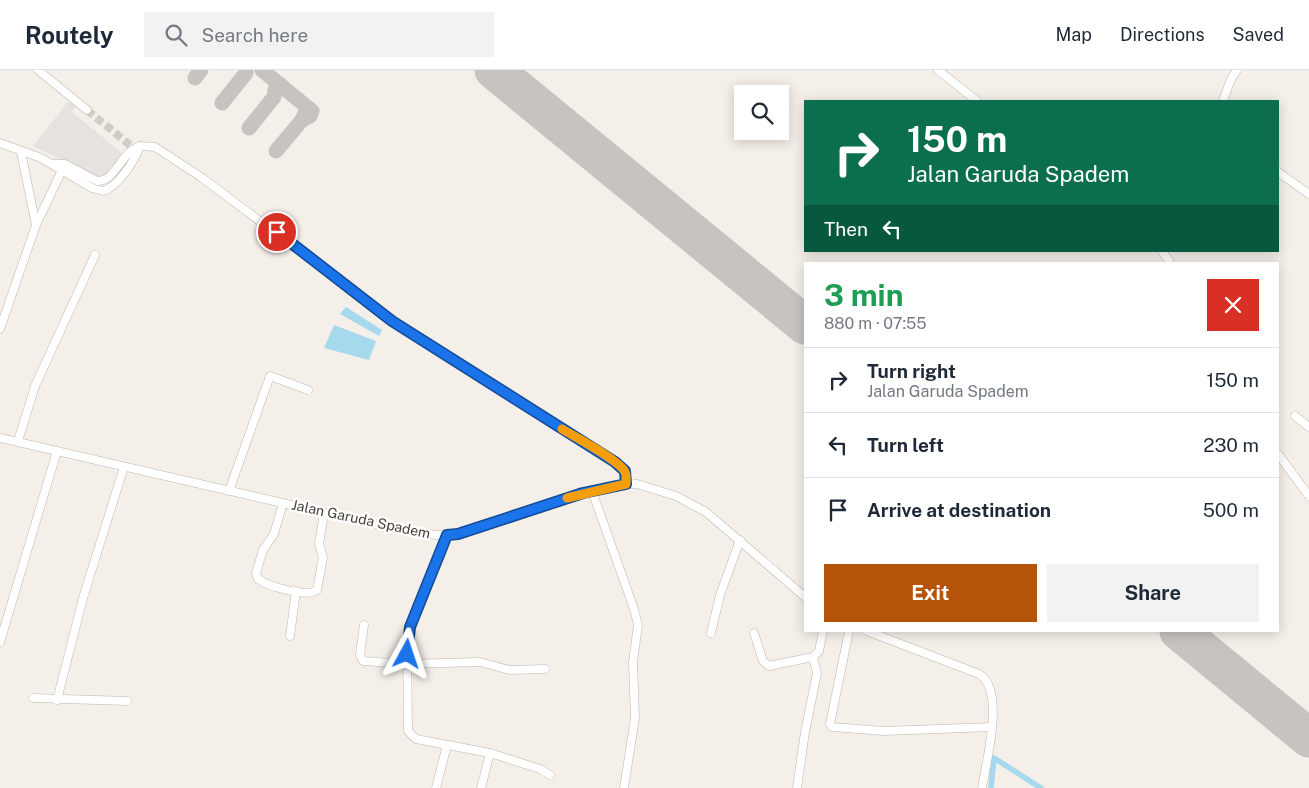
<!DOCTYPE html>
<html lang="en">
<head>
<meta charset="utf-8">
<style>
  :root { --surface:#fff; --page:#f2f2f3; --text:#1f2937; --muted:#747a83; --line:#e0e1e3; --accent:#b45309 }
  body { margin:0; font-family:"Public Sans",sans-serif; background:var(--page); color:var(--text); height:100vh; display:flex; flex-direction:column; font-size:19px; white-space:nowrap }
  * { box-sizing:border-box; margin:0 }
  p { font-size:16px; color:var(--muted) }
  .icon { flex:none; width:28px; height:28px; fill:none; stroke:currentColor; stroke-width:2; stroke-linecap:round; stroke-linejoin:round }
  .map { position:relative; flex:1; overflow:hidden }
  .side { position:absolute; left:804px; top:192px; width:475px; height:370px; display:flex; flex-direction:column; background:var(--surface); border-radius:0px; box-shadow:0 2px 12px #0003 }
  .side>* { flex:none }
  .hud { position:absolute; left:804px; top:30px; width:475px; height:152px; border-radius:0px; box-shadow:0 2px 12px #0003; background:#0b6e4f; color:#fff; overflow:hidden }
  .fabs { position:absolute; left:734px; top:15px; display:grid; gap:10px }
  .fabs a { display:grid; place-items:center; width:55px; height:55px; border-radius:0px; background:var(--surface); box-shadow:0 2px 12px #0003; font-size:25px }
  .pin { position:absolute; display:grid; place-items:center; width:42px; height:42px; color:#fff; margin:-21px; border:2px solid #fff; border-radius:50%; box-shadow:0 1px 5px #0007 }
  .me { position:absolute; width:55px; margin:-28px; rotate:5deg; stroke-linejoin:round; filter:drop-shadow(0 0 4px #0008) }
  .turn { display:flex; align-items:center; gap:18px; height:105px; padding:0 20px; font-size:22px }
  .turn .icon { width:65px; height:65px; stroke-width:2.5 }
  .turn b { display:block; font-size:35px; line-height:42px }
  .then { display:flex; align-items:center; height:48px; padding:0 20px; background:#0003; gap:10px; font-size:19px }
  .round { display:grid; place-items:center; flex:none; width:52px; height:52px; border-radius:0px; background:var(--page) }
  .head { display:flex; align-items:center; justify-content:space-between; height:85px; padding:0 20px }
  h1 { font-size:30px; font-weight:700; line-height:38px; color:#1e9e55 }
  .action { display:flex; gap:10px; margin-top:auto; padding:10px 20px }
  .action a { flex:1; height:58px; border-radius:0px; background:var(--accent); color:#fff; font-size:20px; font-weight:700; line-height:58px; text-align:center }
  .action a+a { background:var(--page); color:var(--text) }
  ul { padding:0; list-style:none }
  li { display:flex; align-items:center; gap:15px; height:65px; padding:0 20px; border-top:1px solid var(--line) }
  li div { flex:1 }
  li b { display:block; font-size:19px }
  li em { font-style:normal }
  header { display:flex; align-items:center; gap:30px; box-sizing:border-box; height:70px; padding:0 25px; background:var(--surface); border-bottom:1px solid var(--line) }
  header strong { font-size:24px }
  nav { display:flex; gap:28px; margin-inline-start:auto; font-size:18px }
  .search { width:350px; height:45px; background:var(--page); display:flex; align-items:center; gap:12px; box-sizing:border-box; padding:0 18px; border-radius:0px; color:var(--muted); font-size:19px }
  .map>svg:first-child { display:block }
  .parking { fill:#e5e2e0 }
  .water { fill:#a7d9ee }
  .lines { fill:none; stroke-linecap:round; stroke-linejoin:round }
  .canal { stroke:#a7d9ee; stroke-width:5.5 }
  .taxiway { stroke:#c6c3c0; stroke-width:15 }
  .runway { stroke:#c6c3c0; stroke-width:39 }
  .minor-tunnel { stroke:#d1ccc5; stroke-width:8; stroke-dasharray:8 4; stroke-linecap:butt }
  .minor-casing { stroke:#bfb6ab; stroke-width:9 }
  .minor { stroke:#fff; stroke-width:8 }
  .route-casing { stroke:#114b97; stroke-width:12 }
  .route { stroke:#1a73e8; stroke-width:9 }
  .slow { stroke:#f59e0b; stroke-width:9 }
  .labels { text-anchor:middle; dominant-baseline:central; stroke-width:5; stroke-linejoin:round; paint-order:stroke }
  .street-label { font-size:14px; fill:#473f37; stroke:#fff }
</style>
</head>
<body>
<header>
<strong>Routely</strong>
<div class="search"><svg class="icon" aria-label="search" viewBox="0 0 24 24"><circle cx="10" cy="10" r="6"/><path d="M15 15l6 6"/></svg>Search here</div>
<nav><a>Map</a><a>Directions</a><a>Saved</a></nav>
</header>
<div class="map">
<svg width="1309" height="718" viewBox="0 0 1309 718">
  <rect width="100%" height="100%" fill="#f4efe9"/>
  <polygon class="parking" points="68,32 76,35 72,42 122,83 107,105 100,108 33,76"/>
  <g class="water">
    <polygon points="346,237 382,260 379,266 340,244"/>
    <polygon points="334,255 376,271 369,290 324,278"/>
  </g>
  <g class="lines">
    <polyline class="canal" points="991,718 994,688 1041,718"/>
    <g class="taxiway">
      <polyline points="262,0 312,41 310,46 302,50"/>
      <polyline points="195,8 201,0"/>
      <polyline points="222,33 246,3 246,0"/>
      <polyline points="249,58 274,27 275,20 281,15"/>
      <polyline points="276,81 302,50 306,41"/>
    </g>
    <g class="runway">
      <polyline points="494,0 805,255"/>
      <polyline points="1179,561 1309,668"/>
    </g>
    <polyline class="minor-tunnel" points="87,40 130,75"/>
    <defs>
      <g id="minor">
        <polyline points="38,0 87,40"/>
        <polyline points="938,0 977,31"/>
        <polyline points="1223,31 1231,9 1237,0"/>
        <path d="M 0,73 L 41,88 L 92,118 L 103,121 C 118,117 135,90 140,76 C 121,81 117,111 97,111 L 65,94 L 54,94"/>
        <polyline points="140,76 155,77 201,107 393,251 615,392 625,401 626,414"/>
        <polyline points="21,82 36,155"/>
        <polyline points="1278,102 1309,124"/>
        <polyline points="1162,181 1171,194"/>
        <polyline points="0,259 36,155 64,96"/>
        <polyline points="1295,346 1309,357"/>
        <polyline points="0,368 391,458 436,465 458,464 583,423 616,415 637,414 676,426 706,442 805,527"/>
        <polyline points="18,371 35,316 95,185"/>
        <polyline points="1278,384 1309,426"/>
        <polyline points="229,421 270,306 308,320"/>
        <polyline points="592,421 634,539 638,555 633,592 635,648 624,718"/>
        <path d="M 283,433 L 274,464 L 263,480 L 256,503 L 258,509 C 267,516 308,528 317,520 L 323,487 L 319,474 L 324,443"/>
        <polyline points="447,465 407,566 408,661 416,669 490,683 540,699 550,705"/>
        <polyline points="364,555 360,585 363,591 407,594 480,592 509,600 545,599"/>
        <polyline points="849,561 830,654 832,657 884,661 992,657"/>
        <path d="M 867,561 L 979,604 C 1006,620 986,692 982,718"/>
        <polyline points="711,563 720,525 740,470"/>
        <polyline points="754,563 763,591 769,596 813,587 819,581 823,561"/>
        <polyline points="290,566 296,521"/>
        <polyline points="0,572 57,381"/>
        <polyline points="33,628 127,631"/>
        <polyline points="57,630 83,528 124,397"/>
        <polyline points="436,718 447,675"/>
        <polyline points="481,718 490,683"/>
        <polyline points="797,718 805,662 817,603 813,587"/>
      </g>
    </defs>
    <use href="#minor" class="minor-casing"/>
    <use href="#minor" class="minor"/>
  </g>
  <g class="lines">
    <defs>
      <polyline id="route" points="277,162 392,251 615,392 625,401 626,414 583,423 458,464 447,465 410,557 407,584"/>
    </defs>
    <use href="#route" class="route-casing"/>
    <use href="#route" class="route"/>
    <path class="slow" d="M 562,359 C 575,367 619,390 625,402 C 627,405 626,410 626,414 L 567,428"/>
  </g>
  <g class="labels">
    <g class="street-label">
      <text transform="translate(361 449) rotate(12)">Jalan Garuda Spadem</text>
    </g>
  </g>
</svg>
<div class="fabs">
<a><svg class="icon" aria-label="search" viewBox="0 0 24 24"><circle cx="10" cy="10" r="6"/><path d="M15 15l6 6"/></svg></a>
</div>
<div class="pin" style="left:277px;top:162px;background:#d93025"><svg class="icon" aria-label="arrive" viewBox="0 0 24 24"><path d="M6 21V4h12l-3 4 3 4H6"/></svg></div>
<svg class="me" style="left:407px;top:584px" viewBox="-20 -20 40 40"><path d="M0-17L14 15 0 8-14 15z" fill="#1a73e8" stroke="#fff" stroke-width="4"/></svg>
<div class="hud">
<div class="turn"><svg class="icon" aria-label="right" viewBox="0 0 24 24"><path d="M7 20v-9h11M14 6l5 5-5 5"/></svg><div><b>150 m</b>Jalan Garuda Spadem</div></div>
<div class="then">Then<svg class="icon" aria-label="left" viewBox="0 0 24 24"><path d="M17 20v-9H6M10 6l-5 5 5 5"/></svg></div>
</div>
<section class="side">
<div class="head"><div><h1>3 min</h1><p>880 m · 07:55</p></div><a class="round" style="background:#d93025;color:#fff"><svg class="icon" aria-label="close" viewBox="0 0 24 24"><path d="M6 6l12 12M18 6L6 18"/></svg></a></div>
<ul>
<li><svg class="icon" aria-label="right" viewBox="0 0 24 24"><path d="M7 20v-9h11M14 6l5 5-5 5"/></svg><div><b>Turn right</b><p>Jalan Garuda Spadem</p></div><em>150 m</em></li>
<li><svg class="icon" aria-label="left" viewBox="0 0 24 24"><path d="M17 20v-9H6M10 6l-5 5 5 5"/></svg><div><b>Turn left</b></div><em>230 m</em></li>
<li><svg class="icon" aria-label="arrive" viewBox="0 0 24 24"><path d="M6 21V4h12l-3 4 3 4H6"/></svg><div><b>Arrive at destination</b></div><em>500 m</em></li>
</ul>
<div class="action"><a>Exit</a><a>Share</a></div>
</section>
</div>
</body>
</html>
